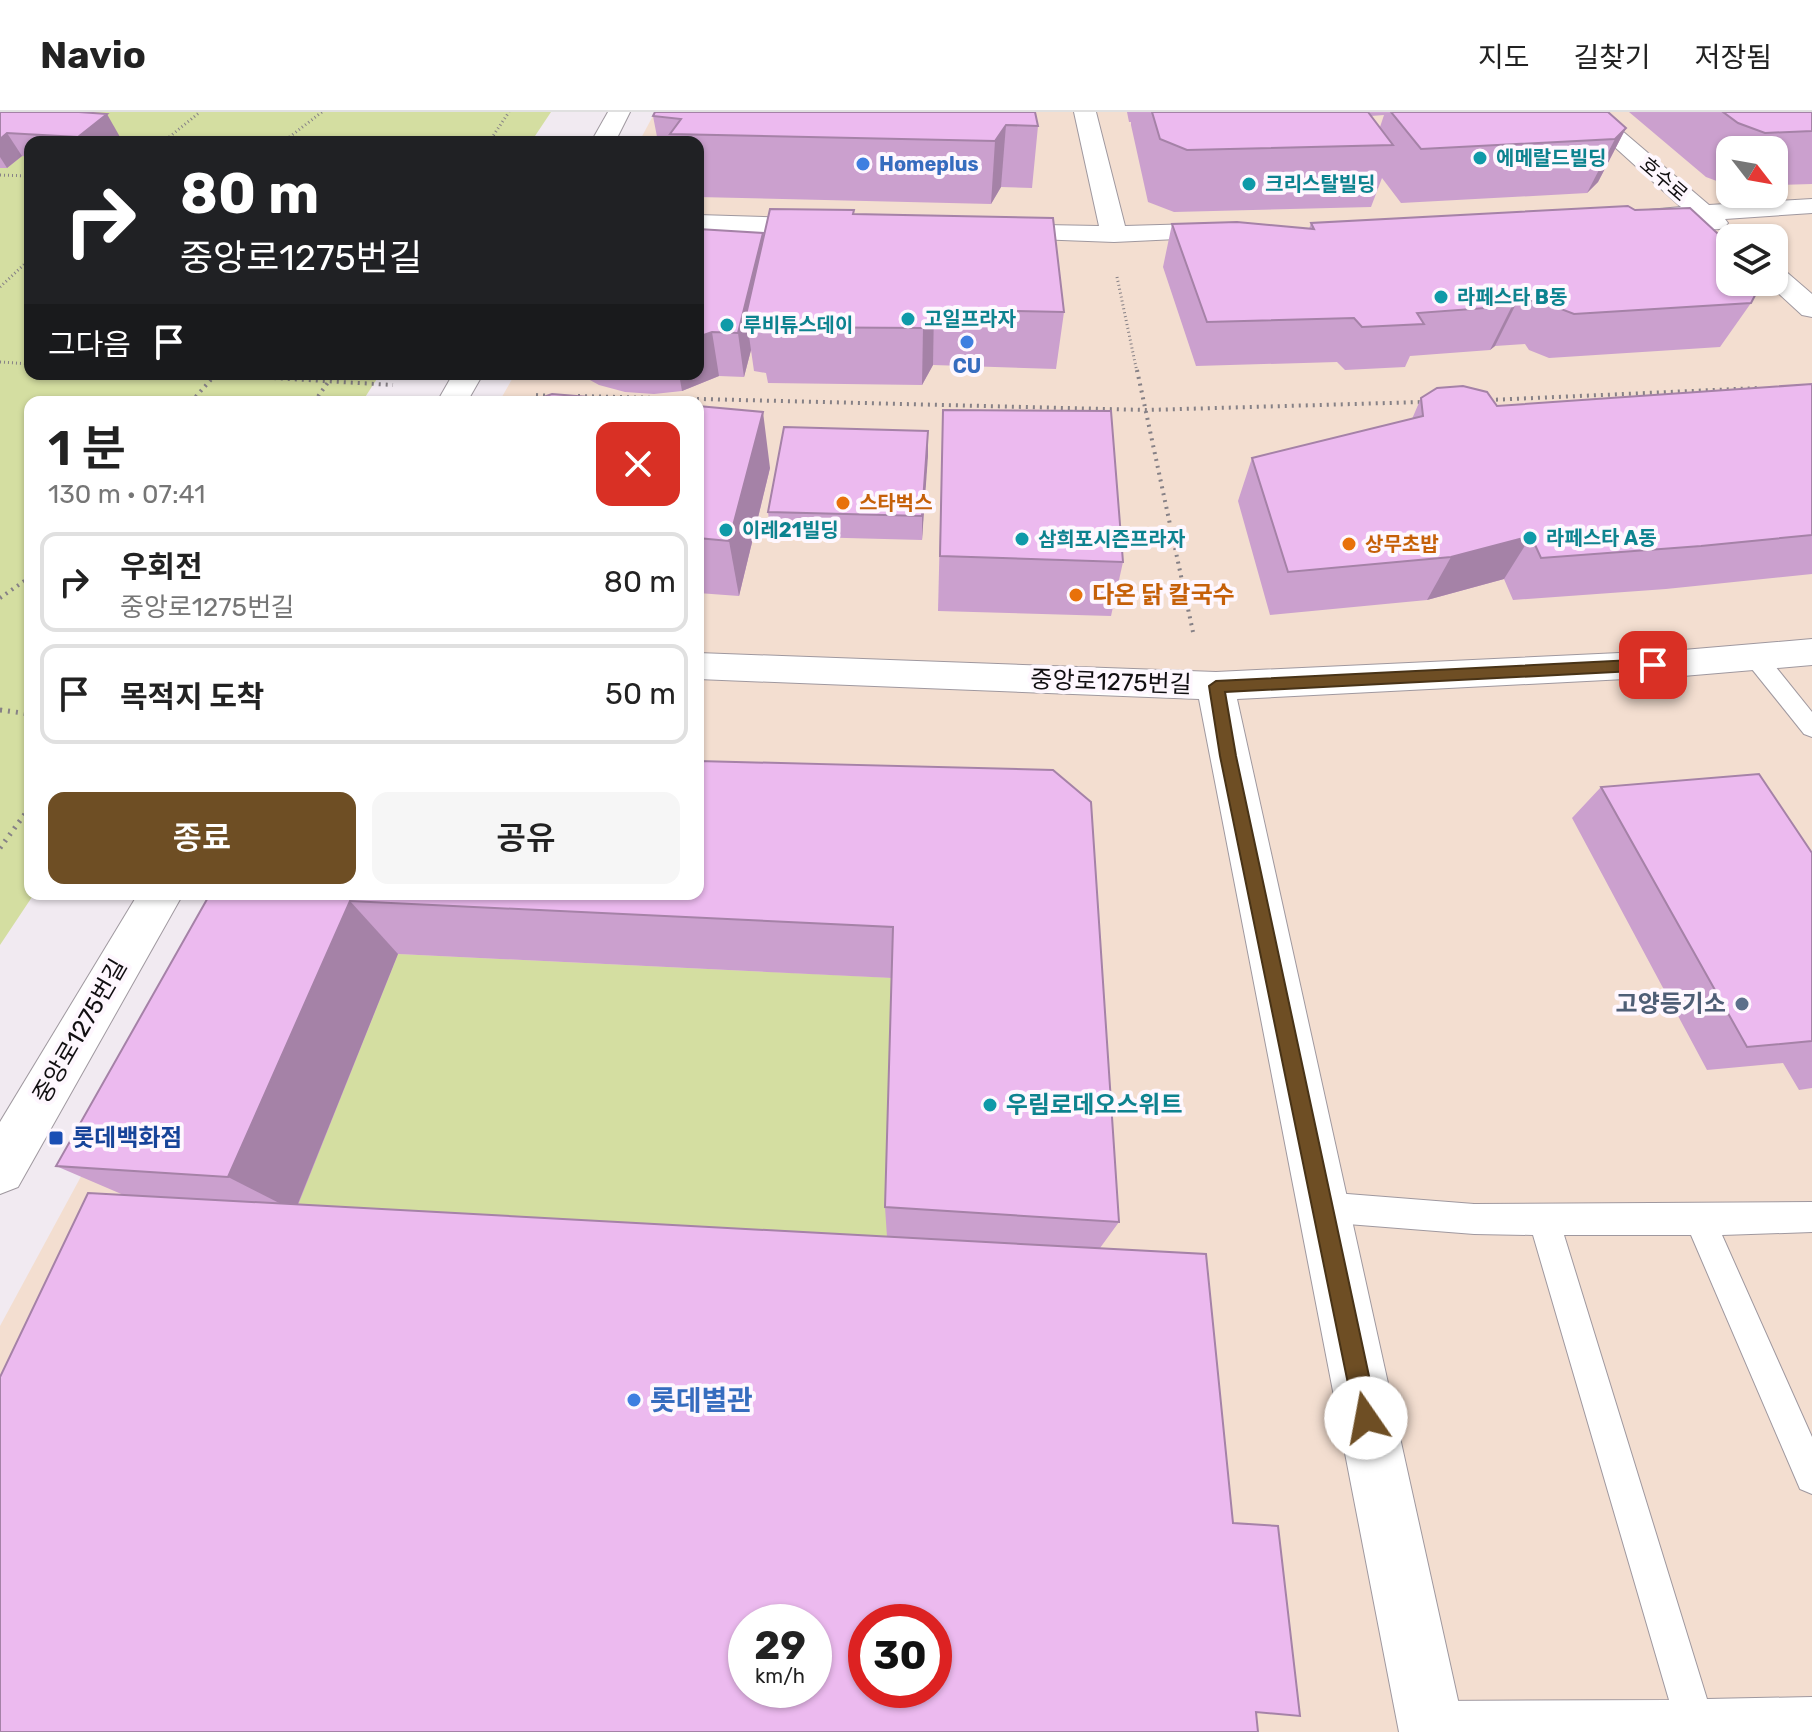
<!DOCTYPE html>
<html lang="ko">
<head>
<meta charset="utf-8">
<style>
  :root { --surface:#fff; --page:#f6f6f6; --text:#222; --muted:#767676; --line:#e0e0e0; --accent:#6e4e24 }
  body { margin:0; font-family:Rubik,"Noto Sans KR",sans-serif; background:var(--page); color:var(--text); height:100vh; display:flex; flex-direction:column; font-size:30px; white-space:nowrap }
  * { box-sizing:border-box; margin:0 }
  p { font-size:26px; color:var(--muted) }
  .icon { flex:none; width:44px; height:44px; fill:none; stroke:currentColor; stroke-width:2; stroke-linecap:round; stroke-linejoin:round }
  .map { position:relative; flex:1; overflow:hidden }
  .side { position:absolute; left:24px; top:284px; width:680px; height:504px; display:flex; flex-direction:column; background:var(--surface); border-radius:16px; box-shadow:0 2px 6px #0004 }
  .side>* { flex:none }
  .guide { position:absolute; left:24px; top:24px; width:680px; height:244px; border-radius:16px; box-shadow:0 2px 6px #0004; background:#202124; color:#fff; overflow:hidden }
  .needle { width:52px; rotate:121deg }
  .buttons { position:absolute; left:1716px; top:24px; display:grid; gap:16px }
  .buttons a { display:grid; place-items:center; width:72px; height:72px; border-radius:16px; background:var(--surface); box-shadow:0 2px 6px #0004; font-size:40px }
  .speed { position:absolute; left:728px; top:1492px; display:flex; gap:16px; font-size:40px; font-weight:700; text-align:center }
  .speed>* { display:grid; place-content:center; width:104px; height:104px; border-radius:50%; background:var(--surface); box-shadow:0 2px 6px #0004; line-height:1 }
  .speed small { font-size:20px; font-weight:400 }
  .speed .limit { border:12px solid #d22; background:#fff; color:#111 }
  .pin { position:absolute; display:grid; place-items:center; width:68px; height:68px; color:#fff; margin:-34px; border-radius:16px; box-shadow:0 4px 12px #0006 }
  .me { position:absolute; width:88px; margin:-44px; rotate:348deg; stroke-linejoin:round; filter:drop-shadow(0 0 6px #0008) }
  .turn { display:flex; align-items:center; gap:28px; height:168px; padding:0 24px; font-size:36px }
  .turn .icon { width:104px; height:104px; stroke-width:2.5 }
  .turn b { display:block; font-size:56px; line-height:68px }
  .then { display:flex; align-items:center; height:76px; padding:0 24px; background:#0003; gap:16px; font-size:30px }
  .round { display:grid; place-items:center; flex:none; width:84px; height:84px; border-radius:16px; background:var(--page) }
  .head { display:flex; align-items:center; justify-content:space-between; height:136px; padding:0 24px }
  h1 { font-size:48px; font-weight:600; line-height:60px }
  .button { display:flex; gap:16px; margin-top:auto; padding:16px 24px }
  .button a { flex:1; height:92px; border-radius:16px; background:var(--accent); color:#fff; font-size:32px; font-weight:600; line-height:92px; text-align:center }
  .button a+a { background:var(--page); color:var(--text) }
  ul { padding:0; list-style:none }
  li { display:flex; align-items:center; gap:24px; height:100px; margin:0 16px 12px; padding:0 8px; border:4px solid var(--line); border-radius:16px }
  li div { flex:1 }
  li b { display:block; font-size:30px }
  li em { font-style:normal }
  header { display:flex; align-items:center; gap:48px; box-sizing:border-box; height:112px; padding:0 40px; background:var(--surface); border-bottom:2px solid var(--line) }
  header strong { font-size:38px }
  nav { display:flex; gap:44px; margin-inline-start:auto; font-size:28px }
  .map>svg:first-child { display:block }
  .commercial { fill:#f3ded0; fill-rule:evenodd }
  .green { fill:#d4dea1 }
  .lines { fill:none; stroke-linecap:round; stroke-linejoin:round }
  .service-casing { stroke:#9f989f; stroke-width:2 }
  .minor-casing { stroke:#9f989f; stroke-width:2 }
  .secondary-casing { stroke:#9f989f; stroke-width:2 }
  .path-far2 { stroke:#868186; stroke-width:3; stroke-dasharray:1 3; stroke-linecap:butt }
  .path-far1 { stroke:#868186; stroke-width:4; stroke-dasharray:2 5; stroke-linecap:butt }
  .path { stroke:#868186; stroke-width:5; stroke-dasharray:2 6; stroke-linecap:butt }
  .service { fill:#fff; fill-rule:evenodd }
  .minor { fill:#fff; fill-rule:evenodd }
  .secondary { fill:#fff; fill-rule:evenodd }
  .wall { fill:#cba0ce; fill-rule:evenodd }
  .shaded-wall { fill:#a582a7 }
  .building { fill:#ecbaef; stroke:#a582a7; stroke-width:2; fill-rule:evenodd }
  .route { fill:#6e4e24; stroke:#483317; stroke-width:2 }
  .culture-dot { fill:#0f9aa8; stroke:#fef7fe; stroke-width:3 }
  .shop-dot { fill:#3f7fe0; stroke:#fef7fe; stroke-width:3 }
  .food-dot { fill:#e8710a; stroke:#fef7fe; stroke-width:3 }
  .service-dot { fill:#5c6f8a; stroke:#fef7fe; stroke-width:3 }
  .transit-dot { fill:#1a4fb4; stroke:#fef7fe; stroke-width:3 }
  .labels { text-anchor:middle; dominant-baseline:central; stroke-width:8; stroke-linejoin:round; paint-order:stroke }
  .far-culture-label { font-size:20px; font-weight:bold; fill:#0d838f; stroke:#fef7fe; text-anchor:start }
  .far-shop-label { font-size:20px; font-weight:bold; fill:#366cbe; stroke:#fef7fe; text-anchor:start }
  .far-street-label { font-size:20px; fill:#110f11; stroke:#fef7fe }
  .far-food-label { font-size:20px; font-weight:bold; fill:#c56008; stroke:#fef7fe; text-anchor:start }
  .food-label { font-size:24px; font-weight:bold; fill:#c56008; stroke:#fef7fe; text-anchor:start }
  .street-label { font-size:24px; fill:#110f11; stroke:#fef7fe }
  .service-label { font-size:24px; font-weight:bold; fill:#4e5e75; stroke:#fef7fe; text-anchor:end }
  .culture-label { font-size:24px; font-weight:bold; fill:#0d838f; stroke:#fef7fe; text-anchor:start }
  .transit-label { font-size:24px; font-weight:bold; fill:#164399; stroke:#fef7fe; text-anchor:start }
  .near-shop-label { font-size:28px; font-weight:bold; fill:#366cbe; stroke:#fef7fe; text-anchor:start }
</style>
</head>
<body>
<header>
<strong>Navio</strong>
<nav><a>지도</a><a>길찾기</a><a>저장됨</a></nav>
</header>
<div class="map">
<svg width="1812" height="1620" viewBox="0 0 1812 1620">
  <rect width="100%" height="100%" fill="#f1eaf1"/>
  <path class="commercial" d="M 655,0 L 1812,0 L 1812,1620 L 0,1620 L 0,1214 L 234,782 L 698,782 L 698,290 L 499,290 L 515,262 L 698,262 L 698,30 L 639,30 ZM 1730,38 L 1774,38 L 1774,82 L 1730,82 ZM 1730,126 L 1774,126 L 1774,170 L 1730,170 ZM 746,1510 L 814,1510 L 814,1578 L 746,1578 ZM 866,1510 L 934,1510 L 934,1578 L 866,1578 Z"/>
  <g class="green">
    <polygon points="0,0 551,0 531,30 30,30 30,262 380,262 362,290 30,290 30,782 34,782 0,833"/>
    <polygon points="398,842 894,866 887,1126 295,1099"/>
  </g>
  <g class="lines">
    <defs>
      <g id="service">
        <polygon points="1755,537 1763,539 1812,600 1812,625 1804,622 1747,551 1744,545 1747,539"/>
        <polygon points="1322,1080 1474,1092 1812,1090 1812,1120 1722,1123 1812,1325 1812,1382 1800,1377 1691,1123 1564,1123 1707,1587 1812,1585 1812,1620 1415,1620 1410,1608 1415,1594 1429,1589 1669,1588 1533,1123 1474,1122 1322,1110 1311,1106 1307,1095 1311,1084"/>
      </g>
      <g id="minor">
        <polygon points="1074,0 1096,0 1125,114 1231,111 1240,114 1244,119 1240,124 1114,130 987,125 983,120 987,115 996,112 1099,114"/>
        <path d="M 1576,0 L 1600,0 L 1709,93 L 1812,87 L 1812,101 L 1725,107 L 1728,111 L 1724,116 C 1712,119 1706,117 1697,109 L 1636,113 L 1627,110 L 1623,105 L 1627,100 L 1681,95 Z"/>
        <polygon points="698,103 828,107 837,110 841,115 837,120 828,123 698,119"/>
        <polygon points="1774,155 1783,157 1812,182 1812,205 1802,203 1766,170 1774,170"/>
        <polygon points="1812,527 1812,553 1683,564 1237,587 1465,1620 1399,1620 1199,587 698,567 698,541 1216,560 1683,538"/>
      </g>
      <g id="secondary">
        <polygon points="608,0 630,0 615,30 591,30"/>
        <polygon points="453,262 483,262 467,290 437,290"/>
        <polygon points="138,782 183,782 18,1075 0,1082 0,1010"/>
      </g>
    </defs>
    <use href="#service" class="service-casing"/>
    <use href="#minor" class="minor-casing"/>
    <use href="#secondary" class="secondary-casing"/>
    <g class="path-far2">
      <polyline points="163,30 200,0"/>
      <polyline points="283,30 322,0"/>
      <polyline points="489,30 509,0"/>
      <polyline points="0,63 30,64"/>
      <polyline points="1117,165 1137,260"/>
      <polyline points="0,175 30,147"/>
      <polyline points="0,250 30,252"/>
    </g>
    <g class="path-far1">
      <polyline points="1137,258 1193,520"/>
      <polyline points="204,262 393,273"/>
      <polyline points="536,283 552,284"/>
      <polyline points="578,284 1147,298 1423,290"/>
      <polyline points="1489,288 1759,276"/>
      <polyline points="191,290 215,263"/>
      <polyline points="314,290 334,262"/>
      <polyline points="0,486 30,465"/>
      <polyline points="0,598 6,599"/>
    </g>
    <g class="path">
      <polyline points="0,598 30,602"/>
      <polyline points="0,736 30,695"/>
    </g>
    <use href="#service" class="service"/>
    <use href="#minor" class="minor"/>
    <use href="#secondary" class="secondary"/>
  </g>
  <g class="wall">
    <polygon points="0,0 120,25 114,30 30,30 30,45 22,44 7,56 0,56"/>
    <path d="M 1127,0 L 1608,0 L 1626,16 L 1598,70 L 1587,81 L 1401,91 L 1382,66 L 1371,95 L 1174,100 L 1148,90 L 1131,13 L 1131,10 L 1129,10 ZM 1384,3 L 1380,15 L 1371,4 Z"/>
    <polygon points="1629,0 1812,0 1812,72 1774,73 1774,38 1730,38 1730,74 1706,65"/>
    <polygon points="653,4 1038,14 1032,76 1001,75 991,92 698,85 698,30 658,30"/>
    <polygon points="854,102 1064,200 1056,257 933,253 922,273 768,271 766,261 754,259 751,238 744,265 719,264 682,279 654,282 625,280 599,273 579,262 698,262 698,117 764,126"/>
    <polygon points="1311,111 1751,191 1720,235 1549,246 1529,238 1525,232 1495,234 1490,238 1410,244 1405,255 1345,258 1337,250 1196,254 1163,155 1172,112 1309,117"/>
    <polygon points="1812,272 1812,462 1666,477 1513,488 1504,467 1427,488 1270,503 1238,389 1252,346 1412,307 1421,286 1497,294"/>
    <polygon points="698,294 770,356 739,484 698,481"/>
    <polygon points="943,298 1123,450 1111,504 938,499"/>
    <polygon points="928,319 922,428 771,424 768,400"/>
    <polygon points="1601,675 1812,741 1812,976 1799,978 1783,951 1707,958 1572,706"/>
    <path d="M 1091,690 L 1119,1110 L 1100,1136 L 1233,1411 L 1300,1604 L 126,1084 L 56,1054 L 210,782 ZM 398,842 L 892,866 L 885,1095 L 887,1125 L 298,1093 Z"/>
  </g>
  <g class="shaded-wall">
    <polygon points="107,2 120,25 114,30 80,30 78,25"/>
    <polygon points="1006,13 1001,75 991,92 995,29"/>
    <polygon points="1626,16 1598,70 1587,81 1615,27"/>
    <polygon points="7,21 22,44 7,56 0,45 0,27"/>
    <polygon points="763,121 768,164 746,203 751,238 744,265 738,221"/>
    <polygon points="1517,190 1495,234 1490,238 1512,194"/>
    <polygon points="934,197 933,253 922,273 923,216"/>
    <polygon points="712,220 719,264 682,279 679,262 698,262 698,225"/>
    <polygon points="763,300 770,356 739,484 729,429"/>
    <polygon points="928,319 928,344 922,428 922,404"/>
    <polygon points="1531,424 1504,467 1427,488 1451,445"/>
    <polygon points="350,789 398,842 295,1099 228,1065"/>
  </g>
  <g class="building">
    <polygon points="0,0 79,0 107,2 78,25 7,21 0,27"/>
    <polygon points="655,0 1035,0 1038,14 1006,13 995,29 670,22 681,7 653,4"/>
    <polygon points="1152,0 1368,0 1393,33 1187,38 1160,27"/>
    <polygon points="1391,0 1608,0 1626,16 1615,27 1421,37"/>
    <polygon points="1723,0 1812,0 1812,19 1765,21 1738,11"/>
    <polygon points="1628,94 1635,98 1690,96 1730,133 1730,170 1762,170 1751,191 1574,202 1553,194 1548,188 1517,190 1512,194 1417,201 1424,212 1362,215 1354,206 1207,210 1172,112 1237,110 1314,117 1311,111"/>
    <polygon points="770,97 854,98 853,102 1053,106 1064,200 934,197 923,216 761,215 764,205 746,203"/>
    <polygon points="698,117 763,121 738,221 712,220 698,225"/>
    <polygon points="1812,272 1812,423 1701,434 1541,446 1531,424 1451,445 1288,460 1252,346 1423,304 1421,286 1437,276 1463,274 1487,280 1497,294"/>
    <polygon points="552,282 650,290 529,290"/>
    <polygon points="698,294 763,300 729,429 698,426"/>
    <polygon points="943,298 1111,299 1123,450 940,444"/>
    <polygon points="784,315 928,319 922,404 768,400"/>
    <polygon points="698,649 1053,658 1091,690 1119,1110 885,1095 893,815 350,789 228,1065 56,1054 210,782 698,782"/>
    <polygon points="1759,662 1812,741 1812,929 1747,935 1601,675"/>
    <path d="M 88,1081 L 1206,1142 L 1233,1411 L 1278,1414 L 1300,1604 L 1256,1600 L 1258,1620 L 0,1620 L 0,1265 ZM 746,1510 L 814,1510 L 814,1578 L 746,1578 ZM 866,1510 L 934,1510 L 934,1578 L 866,1578 Z"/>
  </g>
  <polygon class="route" points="1653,547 1661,553 1653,558 1225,580 1236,644 1378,1306 1375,1315 1366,1318 1358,1315 1355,1306 1220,644 1209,574 1216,569"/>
  <g class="culture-dot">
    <circle cx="1480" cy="46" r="8"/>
    <circle cx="1249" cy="72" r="8"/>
    <circle cx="1441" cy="185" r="8"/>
    <circle cx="908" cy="207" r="8"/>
    <circle cx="727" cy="213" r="8"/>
    <circle cx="726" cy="418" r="8"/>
    <circle cx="1530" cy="426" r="8"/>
    <circle cx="1022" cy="427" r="8"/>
    <circle cx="990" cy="993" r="8"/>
  </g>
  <g class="shop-dot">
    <circle cx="863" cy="52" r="8"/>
    <circle cx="967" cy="230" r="8"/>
    <circle cx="634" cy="1288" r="8"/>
  </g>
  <g class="food-dot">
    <circle cx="843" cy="391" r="8"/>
    <circle cx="1349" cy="432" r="8"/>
    <circle cx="1076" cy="483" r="8"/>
  </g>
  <circle class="service-dot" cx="1742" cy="892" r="8"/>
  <rect class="transit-dot" x="48" y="1018" width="16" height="16" rx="4"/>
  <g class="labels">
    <g class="far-culture-label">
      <text x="1496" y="46">에메랄드빌딩</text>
      <text x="1265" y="72">크리스탈빌딩</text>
      <text x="1457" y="185">라페스타 B동</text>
      <text x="924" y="207">고일프라자</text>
      <text x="743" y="213">루비튜스데이</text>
      <text x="742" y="418">이레21빌딩</text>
      <text x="1546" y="426">라페스타 A동</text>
      <text x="1038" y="427">삼희포시즌프라자</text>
    </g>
    <g class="far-shop-label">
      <text x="879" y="52">Homeplus</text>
      <text x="967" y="254" text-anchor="middle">CU</text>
    </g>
    <g class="far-street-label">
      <text transform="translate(1664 67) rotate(41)">호수로</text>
    </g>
    <g class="far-food-label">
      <text x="859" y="391">스타벅스</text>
      <text x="1365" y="432">상무초밥</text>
    </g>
    <g class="food-label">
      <text x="1092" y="483">다온 닭 칼국수</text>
    </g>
    <g class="street-label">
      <text transform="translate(1111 570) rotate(2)">중앙로1275번길</text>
      <text transform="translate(80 919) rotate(-60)">중앙로1275번길</text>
    </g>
    <g class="service-label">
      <text x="1726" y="892">고양등기소</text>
    </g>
    <g class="culture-label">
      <text x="1006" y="993">우림로데오스위트</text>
    </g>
    <g class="transit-label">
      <text x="72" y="1026">롯데백화점</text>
    </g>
    <g class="near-shop-label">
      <text x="650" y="1288">롯데별관</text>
    </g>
  </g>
</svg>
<div class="buttons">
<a><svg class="needle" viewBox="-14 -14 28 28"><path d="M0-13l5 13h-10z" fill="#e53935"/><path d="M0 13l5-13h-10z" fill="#767676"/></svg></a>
<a><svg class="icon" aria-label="layers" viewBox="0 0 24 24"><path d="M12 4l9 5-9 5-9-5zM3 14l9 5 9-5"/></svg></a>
</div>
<div class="speed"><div>29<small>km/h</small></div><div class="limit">30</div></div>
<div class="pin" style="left:1653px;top:553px;background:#d93025"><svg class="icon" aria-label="arrive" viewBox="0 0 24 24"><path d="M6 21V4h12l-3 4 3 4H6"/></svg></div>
<svg class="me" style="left:1366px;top:1306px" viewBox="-20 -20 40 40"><circle r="19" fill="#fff"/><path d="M0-13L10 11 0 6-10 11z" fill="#6e4e24"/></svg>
<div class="guide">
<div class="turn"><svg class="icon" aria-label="right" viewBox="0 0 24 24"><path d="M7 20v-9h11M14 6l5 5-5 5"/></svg><div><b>80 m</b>중앙로1275번길</div></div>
<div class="then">그다음<svg class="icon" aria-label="arrive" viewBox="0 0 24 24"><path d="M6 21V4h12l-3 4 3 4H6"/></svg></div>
</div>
<section class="side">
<div class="head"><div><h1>1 분</h1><p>130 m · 07:41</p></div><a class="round" style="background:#d93025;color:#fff"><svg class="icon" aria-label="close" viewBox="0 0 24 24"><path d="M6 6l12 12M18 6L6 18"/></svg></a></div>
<ul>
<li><svg class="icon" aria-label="right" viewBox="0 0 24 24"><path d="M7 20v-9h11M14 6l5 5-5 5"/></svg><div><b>우회전</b><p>중앙로1275번길</p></div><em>80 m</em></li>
<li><svg class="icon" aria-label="arrive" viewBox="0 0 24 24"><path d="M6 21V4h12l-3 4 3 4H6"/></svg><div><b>목적지 도착</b></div><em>50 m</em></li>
</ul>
<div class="button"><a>종료</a><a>공유</a></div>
</section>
</div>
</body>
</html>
